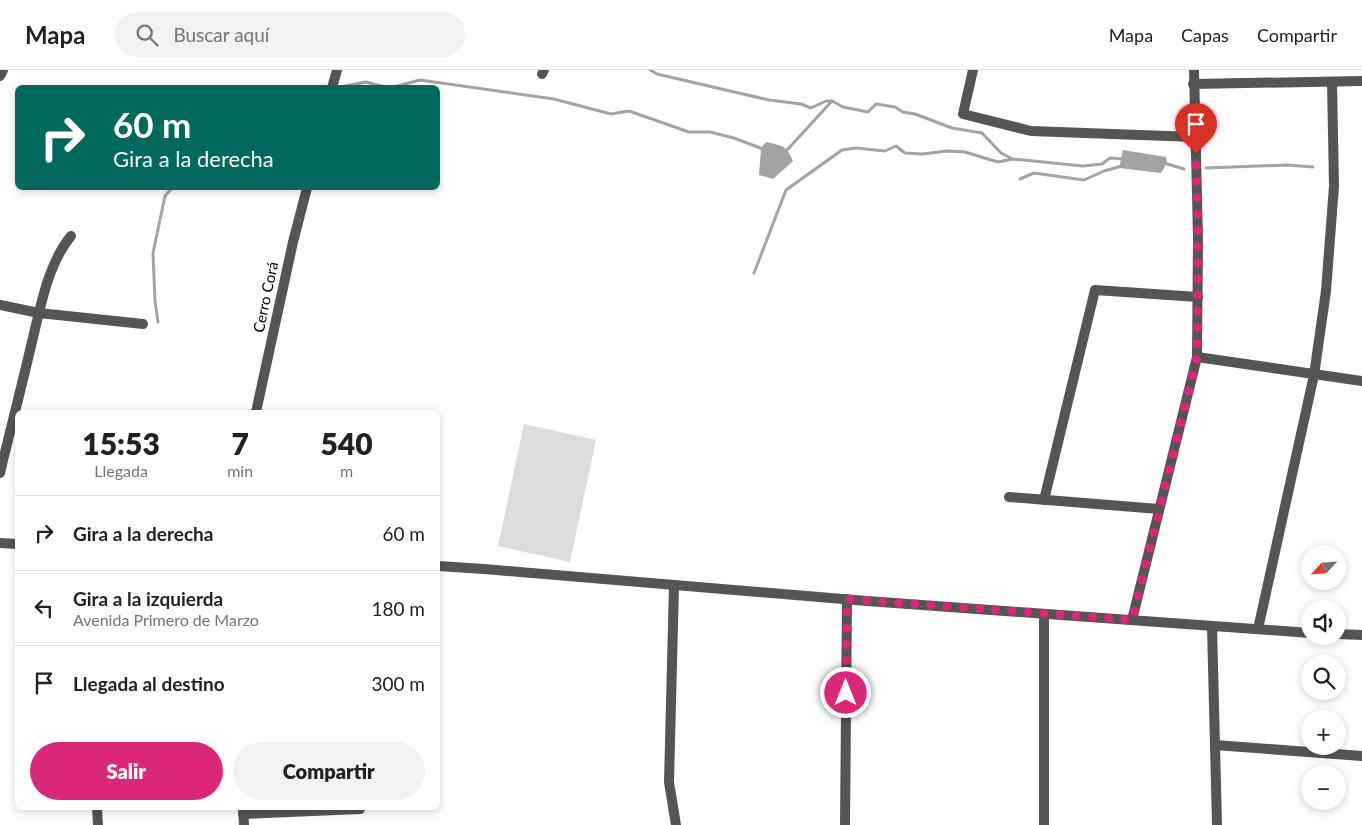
<!DOCTYPE html>
<html lang="es">
<head>
<meta charset="utf-8">
<style>
  :root { --surface:#fff; --page:#f2f2f2; --text:#202124; --muted:#757577; --line:#e0e0e0; --accent:#db2777 }
  body { margin:0; font-family:Lato,sans-serif; background:var(--page); color:var(--text); height:100vh; display:flex; flex-direction:column; font-size:19px; white-space:nowrap }
  * { box-sizing:border-box; margin:0 }
  p { font-size:16px; color:var(--muted) }
  .icon { flex:none; width:28px; height:28px; fill:none; stroke:currentColor; stroke-width:2; stroke-linecap:round; stroke-linejoin:round }
  .map { position:relative; flex:1; overflow:hidden }
  .drawer { position:absolute; left:15px; top:340px; width:425px; height:400px; display:flex; flex-direction:column; background:var(--surface); border-radius:8px; box-shadow:0 2px 8px #0003 }
  .drawer>* { flex:none }
  .guide { position:absolute; left:15px; top:15px; width:425px; height:105px; border-radius:8px; box-shadow:0 2px 8px #0003; background:#00695c; color:#fff; overflow:hidden }
  .needle { width:32px; rotate:244deg }
  .fabs { position:absolute; left:1301px; top:475px; display:grid; gap:10px }
  .fabs a { display:grid; place-items:center; width:45px; height:45px; border-radius:50%; background:var(--surface); box-shadow:0 2px 8px #0003; font-size:25px }
  .pin { position:absolute; display:grid; place-items:center; width:42px; height:42px; color:#fff; margin:-51px -21px; border-radius:50% 50% 50% 0; rotate:-45deg; box-shadow:0 0 5px #0007 }
  .pin .icon { rotate:45deg }
  .me { position:absolute; width:55px; margin:-28px; rotate:0deg; stroke-linejoin:round; filter:drop-shadow(0 0 4px #0008) }
  .turn { display:flex; align-items:center; gap:18px; height:105px; padding:0 15px; font-size:22px }
  .turn .icon { width:65px; height:65px; stroke-width:2.5 }
  .turn b { display:block; font-size:35px; line-height:42px }
  .eta { display:flex; justify-content:space-evenly; align-items:center; height:85px; text-align:center }
  .eta b { font-size:30px; font-weight:800; line-height:35px }
  .action { display:flex; gap:10px; margin-top:auto; padding:10px 15px }
  .action a { flex:1; height:58px; border-radius:30px; background:var(--accent); color:#fff; font-size:20px; font-weight:800; line-height:58px; text-align:center }
  .action a+a { background:var(--page); color:var(--text) }
  ul { padding:0; list-style:none }
  li { display:flex; align-items:center; gap:15px; height:75px; padding:0 15px; border-top:1px solid var(--line) }
  li div { flex:1 }
  li b { display:block; font-size:19px }
  li em { font-style:normal }
  header { display:flex; align-items:center; gap:30px; box-sizing:border-box; height:70px; padding:0 25px; background:var(--surface); border-bottom:1px solid var(--line) }
  header strong { font-size:24px }
  nav { display:flex; gap:28px; margin-inline-start:auto; font-size:18px }
  .search { width:350px; height:45px; background:var(--page); display:flex; align-items:center; gap:12px; box-sizing:border-box; padding:0 18px; border-radius:28px; color:var(--muted); font-size:19px }
  .map>svg:first-child { display:block }
  .green { fill:#dcdcdc }
  .water { fill:#a3a3a3 }
  .lines { fill:none; stroke-linecap:round; stroke-linejoin:round }
  .stream { stroke:#a3a3a3; stroke-width:3 }
  .street { stroke:#555; stroke-width:10 }
  .route { stroke:#db2777; stroke-width:9; stroke-dasharray:0 16.2 }
  .labels { text-anchor:middle; dominant-baseline:central; stroke-width:4; stroke-linejoin:round; paint-order:stroke }
  .street-label { font-size:15px; fill:#000; stroke:#fff }
</style>
</head>
<body>
<header>
<strong>Mapa</strong>
<div class="search"><svg class="icon" aria-label="search" viewBox="0 0 24 24"><circle cx="10" cy="10" r="6"/><path d="M15 15l6 6"/></svg>Buscar aquí</div>
<nav><a>Mapa</a><a>Capas</a><a>Compartir</a></nav>
</header>
<div class="map">
<svg width="1362" height="755" viewBox="0 0 1362 755">
  <rect width="100%" height="100%" fill="#fff"/>
  <polygon class="green" points="524,354 596,370 570,492 498,476"/>
  <g class="water">
    <path d="M 766,72 C 783,76 786,75 793,91 L 773,109 L 759,105 L 761,78 Z"/>
    <polygon points="1123,80 1166,87 1167,93 1161,103 1119,98"/>
  </g>
  <g class="lines">
    <g class="stream">
      <polyline points="650,0 657,4 769,30 801,34 811,38 826,31 832,31 843,37 868,42 876,34 895,37 903,42 915,44 952,58 982,63 1001,83 1011,88"/>
      <polyline points="341,17 366,12 389,18"/>
      <polyline points="390,18 420,10 554,29 611,44 629,41 689,62 710,62 734,68 763,79"/>
      <polyline points="784,81 788,79 832,31"/>
      <polyline points="1164,93 1184,99"/>
      <polyline points="1206,98 1288,95 1313,97"/>
      <polyline points="1020,109 1034,103 1084,110 1104,101 1122,96"/>
      <polyline points="754,203 786,120 842,80 856,78 885,81 896,76 905,83 922,84 947,81 965,82 998,92 1013,89 1083,96 1102,94 1110,88 1125,89"/>
      <polyline points="158,252 155,231 153,183 165,126 172,118"/>
    </g>
    <g class="street">
      <polyline points="973,0 963,44 1031,61 1195,67"/>
      <polyline points="542,4 544,0"/>
      <polyline points="0,6 3,0"/>
      <polyline points="1193,14 1362,11"/>
      <polyline points="332,18 337,0"/>
      <polyline points="0,235 39,243 143,254"/>
      <polyline points="1197,287 1362,311"/>
      <polyline points="256,342 293,172 307,118"/>
      <path d="M 0,403 C 10,361 21,319 31,276 C 40,240 47,195 71,166"/>
      <polyline points="1009,427 1159,439"/>
      <polyline points="1044,430 1095,220 1198,227"/>
      <polyline points="0,473 18,474"/>
      <polyline points="438,496 484,499 867,531 1310,563"/>
      <polyline points="674,515 669,712 676,755"/>
      <polyline points="1044,544 1044,755"/>
      <polyline points="1132,550 1197,287 1198,168 1194,0"/>
      <polyline points="1212,556 1217,755"/>
      <polyline points="1258,559 1314,305 1326,221 1334,116 1332,12"/>
      <polyline points="1338,564 1362,565"/>
      <polyline points="1215,675 1362,686"/>
      <polyline points="97,738 98,755"/>
      <polyline points="243,738 244,755"/>
      <polyline points="243,744 360,739"/>
      <polyline points="845,755 847,529"/>
    </g>
  </g>
  <g class="lines">
    <polyline class="route" points="846,623 847,529 1132,550 1197,287 1198,168 1196,84"/>
  </g>
  <g class="labels">
    <g class="street-label">
      <text transform="translate(265 227) rotate(-78)">Cerro Corá</text>
    </g>
  </g>
</svg>
<div class="fabs">
<a><svg class="needle" viewBox="-14 -14 28 28"><path d="M0-13l5 13h-10z" fill="#e53935"/><path d="M0 13l5-13h-10z" fill="#757577"/></svg></a>
<a><svg class="icon" aria-label="sound" viewBox="0 0 24 24"><path d="M4 9h4l5-4v14l-5-4H4zM17 9q2 3 0 6"/></svg></a>
<a><svg class="icon" aria-label="search" viewBox="0 0 24 24"><circle cx="10" cy="10" r="6"/><path d="M15 15l6 6"/></svg></a>
<a>+</a>
<a>−</a>
</div>
<div class="pin" style="left:1196px;top:84px;background:#d93025"><svg class="icon" aria-label="arrive" viewBox="0 0 24 24"><path d="M6 21V4h12l-3 4 3 4H6"/></svg></div>
<svg class="me" style="left:846px;top:623px" viewBox="-20 -20 40 40"><circle r="17" fill="#db2777" stroke="#fff" stroke-width="3"/><path d="M0-11L8 9 0 5-8 9z" fill="#fff"/></svg>
<div class="guide">
<div class="turn"><svg class="icon" aria-label="right" viewBox="0 0 24 24"><path d="M7 20v-9h11M14 6l5 5-5 5"/></svg><div><b>60 m</b>Gira a la derecha</div></div>
</div>
<section class="drawer">
<div class="eta">
<div><b>15:53</b><p>Llegada</p></div>
<div><b>7</b><p>min</p></div>
<div><b>540</b><p>m</p></div>
</div>
<ul>
<li><svg class="icon" aria-label="right" viewBox="0 0 24 24"><path d="M7 20v-9h11M14 6l5 5-5 5"/></svg><div><b>Gira a la derecha</b></div><em>60 m</em></li>
<li><svg class="icon" aria-label="left" viewBox="0 0 24 24"><path d="M17 20v-9H6M10 6l-5 5 5 5"/></svg><div><b>Gira a la izquierda</b><p>Avenida Primero de Marzo</p></div><em>180 m</em></li>
<li><svg class="icon" aria-label="arrive" viewBox="0 0 24 24"><path d="M6 21V4h12l-3 4 3 4H6"/></svg><div><b>Llegada al destino</b></div><em>300 m</em></li>
</ul>
<div class="action"><a>Salir</a><a>Compartir</a></div>
</section>
</div>
</body>
</html>
